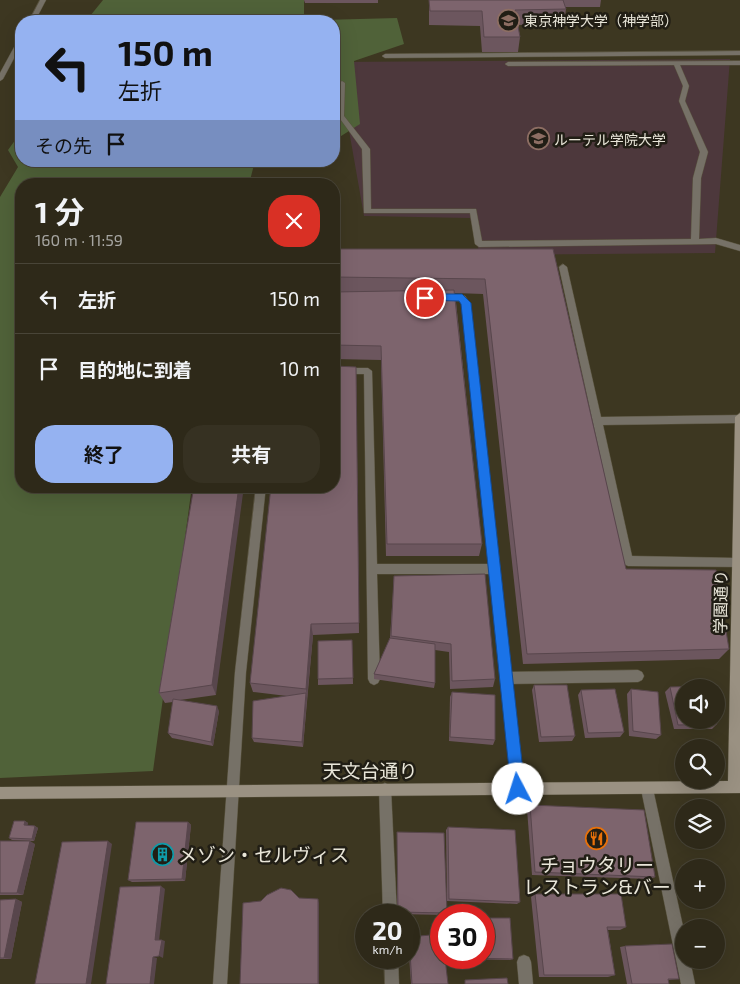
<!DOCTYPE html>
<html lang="ja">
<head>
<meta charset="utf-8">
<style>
  :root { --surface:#2e2919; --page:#363122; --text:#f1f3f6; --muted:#a7a6a2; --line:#494538; --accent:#95b2f1 }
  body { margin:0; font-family:"Exo 2","Noto Sans JP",sans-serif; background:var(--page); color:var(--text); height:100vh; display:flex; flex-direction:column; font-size:19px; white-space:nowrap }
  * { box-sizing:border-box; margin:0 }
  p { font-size:16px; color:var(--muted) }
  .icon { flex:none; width:28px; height:28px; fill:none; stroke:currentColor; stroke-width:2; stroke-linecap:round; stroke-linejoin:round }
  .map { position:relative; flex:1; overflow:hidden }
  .sheet { position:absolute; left:15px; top:178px; width:325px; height:315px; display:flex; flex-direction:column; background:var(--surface); border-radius:20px; box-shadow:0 5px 20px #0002,0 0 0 1px var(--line) }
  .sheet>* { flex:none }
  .guide { position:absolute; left:15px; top:15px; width:325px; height:152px; border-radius:20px; box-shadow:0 5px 20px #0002,0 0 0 1px var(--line); background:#95b2f1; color:#111; overflow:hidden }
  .controls { position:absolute; left:675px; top:679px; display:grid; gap:10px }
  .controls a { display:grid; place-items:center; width:50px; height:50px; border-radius:50%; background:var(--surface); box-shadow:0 5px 20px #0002,0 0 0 1px var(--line); font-size:25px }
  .speed { position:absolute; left:355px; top:904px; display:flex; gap:10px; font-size:25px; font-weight:700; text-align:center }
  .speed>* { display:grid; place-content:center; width:65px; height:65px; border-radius:50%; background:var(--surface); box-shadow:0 5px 20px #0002,0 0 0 1px var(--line); line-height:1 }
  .speed small { font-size:12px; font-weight:400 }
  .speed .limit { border:8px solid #d22; background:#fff; color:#111 }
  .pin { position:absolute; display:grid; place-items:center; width:42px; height:42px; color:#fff; margin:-21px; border:2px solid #fff; border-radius:50%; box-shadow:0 1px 5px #0007 }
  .me { position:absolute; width:55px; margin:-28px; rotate:355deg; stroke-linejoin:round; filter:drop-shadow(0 0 4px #0008) }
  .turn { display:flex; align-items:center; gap:18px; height:105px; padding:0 20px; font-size:22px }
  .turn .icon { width:65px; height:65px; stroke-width:2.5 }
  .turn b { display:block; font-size:35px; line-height:42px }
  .then { display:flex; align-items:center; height:48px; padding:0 20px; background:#0003; gap:10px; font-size:19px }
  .round { display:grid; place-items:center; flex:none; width:52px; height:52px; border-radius:20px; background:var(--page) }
  .headline { display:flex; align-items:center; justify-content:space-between; height:85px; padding:0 20px }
  h1 { font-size:30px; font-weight:700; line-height:38px }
  .cta { display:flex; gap:10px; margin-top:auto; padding:10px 20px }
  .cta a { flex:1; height:58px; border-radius:20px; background:var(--accent); color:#111; font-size:20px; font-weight:700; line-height:58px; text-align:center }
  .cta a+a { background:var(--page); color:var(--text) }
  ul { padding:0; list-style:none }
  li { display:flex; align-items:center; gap:15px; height:70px; padding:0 20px; border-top:1px solid var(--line) }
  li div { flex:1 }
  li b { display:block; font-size:19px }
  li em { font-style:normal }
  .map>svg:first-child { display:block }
  .education { fill:#4d383c }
  .green { fill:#506239 }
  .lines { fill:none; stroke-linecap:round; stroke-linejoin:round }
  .lane-casing { stroke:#59533e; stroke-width:1 }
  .street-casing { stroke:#59533e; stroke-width:1 }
  .secondary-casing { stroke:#59533e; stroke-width:1 }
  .lane { fill:#767167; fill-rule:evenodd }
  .street { fill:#767167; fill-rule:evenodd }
  .secondary { fill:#9a9182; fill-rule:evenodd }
  .wall { fill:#6c565e }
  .shaded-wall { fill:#58464c }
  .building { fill:#7d646d; stroke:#58464c }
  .route { fill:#1a73e8; stroke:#114b97 }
  .labels { text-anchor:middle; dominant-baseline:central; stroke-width:5; stroke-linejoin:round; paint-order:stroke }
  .far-poi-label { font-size:14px; fill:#e9e6d9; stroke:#211e15; text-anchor:start }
  .street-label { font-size:16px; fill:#e9e6d9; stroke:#211e15 }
  .near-street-label { font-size:19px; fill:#e9e6d9; stroke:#211e15 }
  .near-poi-label { font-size:19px; fill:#e9e6d9; stroke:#211e15; text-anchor:start }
</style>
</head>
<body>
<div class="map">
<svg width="740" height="984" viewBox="0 0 740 984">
  <rect width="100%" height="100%" fill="#3d3721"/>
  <polygon class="education" points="730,59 715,253 480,255 470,218 364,216 337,62"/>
  <g class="green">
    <polygon points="103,0 304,0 304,18 322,20 397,18 404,44 354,61 360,124 338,138 334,138 334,21 86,21"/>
    <polygon points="21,132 21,161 255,161 249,184 21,184 21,486 192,486 153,771 0,778 0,197 18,167 8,150"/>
  </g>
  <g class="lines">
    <defs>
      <g id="lane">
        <polygon points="40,0 46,0 35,21 29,21"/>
        <polygon points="21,38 21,45 3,79 0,81 0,73 18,40"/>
        <polygon points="740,51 740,55 385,58 382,56 385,54"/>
        <polygon points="740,61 740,65 680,65 689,86 685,101 708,152 701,178 699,239 716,238 740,245 740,251 716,244 479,247 475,244 470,213 364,213 362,149 338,116 339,83 342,81 345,83 344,116 370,149 371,209 476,209 482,241 691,239 693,178 700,152 679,101 683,86 674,65 508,66 505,64 508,62"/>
        <polygon points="638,670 642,672 644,676 642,680 638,682 508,684 504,682 502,678 504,674 508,672"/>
        <polygon points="385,783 389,785 391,789 397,915 383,915 379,789 381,785"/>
        <polygon points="524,955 529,957 531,962 533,984 519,984 517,962 519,957"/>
        <polygon points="384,958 398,958 399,984 385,984"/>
      </g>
      <g id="street">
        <polygon points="563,264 567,267 601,417 740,415 740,423 603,425 632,556 737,558 740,559 740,567 628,566 624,564 559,267"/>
        <polygon points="441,295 462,295 465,296 470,303 524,789 522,793 518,795 514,793 512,789 490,574 377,574 380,679 378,683 374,685 370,683 368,679 364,374 334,374 334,368 368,368 372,371 377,564 489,564 462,304 460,301 438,300 437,298"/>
        <polygon points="256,486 266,486 246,672 227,984 213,984 235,672"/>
        <polygon points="647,783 651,785 653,789 684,931 684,960 690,960 695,984 681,984 641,789 643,785"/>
      </g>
      <polygon id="secondary" points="740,413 740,793 0,799 0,787 728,781 735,417"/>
    </defs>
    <use href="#lane" class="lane-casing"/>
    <use href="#street" class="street-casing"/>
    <use href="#secondary" class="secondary-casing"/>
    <use href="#lane" class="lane"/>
    <use href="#street" class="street"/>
    <use href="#secondary" class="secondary"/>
  </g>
  <g class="wall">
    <polygon points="304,0 378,0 378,3 305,3"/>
    <polygon points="429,0 601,0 600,7 566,7 566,9 564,24 518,25 520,37 518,52 482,52 480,26 429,25"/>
    <polygon points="334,249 553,249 626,569 729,649 719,659 523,664 483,294 455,293 482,544 479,556 386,556 381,360 334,359"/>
    <polygon points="356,367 359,633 313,635 303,747 254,742 252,738 287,696 253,692 250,683"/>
    <polygon points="194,486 216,695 180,700 219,711 213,746 172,738 168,733 173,702 165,703 159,693"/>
    <polygon points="394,576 495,679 493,687 450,689 449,652 435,650 435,683 434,688 374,679 374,674 390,638"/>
    <polygon points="352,640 353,684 318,685 318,679"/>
    <polygon points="534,685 575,736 572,741 539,742 532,690"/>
    <polygon points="670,687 717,724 712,729 674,729 665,692"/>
    <polygon points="631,689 661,735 656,739 629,736 627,694"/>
    <polygon points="581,690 624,732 620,737 585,738 578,695"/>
    <polygon points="452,692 495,740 493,745 449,741 450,697"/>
    <polygon points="530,805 655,877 650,879 532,875 527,809"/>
    <polygon points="25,821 28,823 27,825 35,826 38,828 34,841 12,840 9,838"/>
    <polygon points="188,822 191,825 185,881 132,882 128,880"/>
    <polygon points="448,827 520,902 517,904 447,901 446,830"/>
    <polygon points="397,832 447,913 445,915 397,914"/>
    <polygon points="0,841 35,844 23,895 0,895"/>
    <polygon points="535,894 626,927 620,930 608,930 615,975 608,977 539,977 531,897"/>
    <polygon points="16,899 22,902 11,959 0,959 0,900"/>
    <polygon points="409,937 448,984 411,984 409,955"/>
    <polygon points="625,946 679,979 668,980 669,984 627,984 620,947"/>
    <polygon points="456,958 484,958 513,959 510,960 456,959"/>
  </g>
  <g class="shaded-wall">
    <polygon points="239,486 244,486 216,695 212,685"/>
    <polygon points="311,624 313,635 307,698 306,689"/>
    <polygon points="306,693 307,698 303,747 302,742"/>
    <polygon points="217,706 219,711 213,746 211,742"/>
    <polygon points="25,821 28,823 27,827 24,825"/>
    <polygon points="188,822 191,825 185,881 182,879"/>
    <polygon points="35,826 38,828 34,841 32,839"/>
    <polygon points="30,841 35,844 23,895 17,893"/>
    <polygon points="108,841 112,844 91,984 86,984"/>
    <polygon points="161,886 165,889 159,941 155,940"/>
    <polygon points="16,899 22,902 11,959 4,958"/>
    <polygon points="318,899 319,903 319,984 318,984"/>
    <polygon points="162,940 165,941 163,958 159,956"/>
    <polygon points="153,957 157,958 154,984 150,984"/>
  </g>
  <g class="building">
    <polygon points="429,0 563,0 566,9 515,10 520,37 484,37 482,11 430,11"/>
    <polygon points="334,249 553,249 626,569 716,570 729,649 527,654 485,279 334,277"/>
    <polygon points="454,290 482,544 387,544 381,346 334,345 334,292"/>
    <polygon points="334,366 356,367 359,623 311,624 306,689 250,683 271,486 334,486"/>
    <polygon points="194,486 239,486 212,685 159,693"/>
    <polygon points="485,574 495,679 452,681 451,644 391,636 394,576"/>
    <polygon points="390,638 435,644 435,683 374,674"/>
    <polygon points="352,640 353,678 318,679 318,641"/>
    <polygon points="534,685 567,685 575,736 541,737"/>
    <polygon points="707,686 707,688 684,688 684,720 716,720 717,724 678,725 670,687"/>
    <polygon points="615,689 624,732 588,733 581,690"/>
    <polygon points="631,689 658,692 661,735 633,731"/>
    <polygon points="452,692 495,695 495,740 450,737"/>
    <polygon points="306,693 302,742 252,738 253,701"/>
    <polygon points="173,699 217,706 211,742 168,733"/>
    <polygon points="530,805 644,810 655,877 535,872"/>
    <polygon points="14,821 25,821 24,825 35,826 32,839 9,838"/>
    <polygon points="136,822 188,822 182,879 128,880"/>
    <polygon points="448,827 515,830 520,902 449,899"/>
    <polygon points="397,832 444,833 447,913 398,912"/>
    <polygon points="0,841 30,841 17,893 0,893"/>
    <polygon points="108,841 86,984 35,984 62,842"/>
    <polygon points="161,886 155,940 162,940 159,956 153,957 150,984 106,984 120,887"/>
    <polygon points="281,888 291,890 299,898 318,899 318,984 240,984 243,903 261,901 267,895"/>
    <polygon points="535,894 621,894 626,927 607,927 615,975 544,975"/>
    <polygon points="16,899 4,958 0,958 0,900"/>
    <polygon points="484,918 510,918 513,959 459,958 484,958"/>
    <polygon points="441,934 441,958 445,958 448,984 412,984 409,937"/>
    <polygon points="672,944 679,979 668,979 669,984 632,984 625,946"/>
    <polygon points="507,978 508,984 465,984 465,980"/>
  </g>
  <polygon class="route" points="425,294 462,294 471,303 525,789 523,794 518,796 513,794 511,789 461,304 459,301 422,300 422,295"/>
  <defs>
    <symbol id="university-ring" viewBox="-11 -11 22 22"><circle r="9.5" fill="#211e15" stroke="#8d6e63" stroke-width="1.5"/><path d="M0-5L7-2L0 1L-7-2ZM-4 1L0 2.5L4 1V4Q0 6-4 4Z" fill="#8d6e63"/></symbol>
    <symbol id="restaurant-ring" viewBox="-11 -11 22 22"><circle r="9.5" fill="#211e15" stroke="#e8710a" stroke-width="1.5"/><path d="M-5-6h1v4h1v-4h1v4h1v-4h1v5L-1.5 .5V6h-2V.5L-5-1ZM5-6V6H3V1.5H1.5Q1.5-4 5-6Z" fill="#e8710a"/></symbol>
    <symbol id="building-ring" viewBox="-11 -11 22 22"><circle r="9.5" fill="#211e15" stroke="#0f9aa8" stroke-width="1.5"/><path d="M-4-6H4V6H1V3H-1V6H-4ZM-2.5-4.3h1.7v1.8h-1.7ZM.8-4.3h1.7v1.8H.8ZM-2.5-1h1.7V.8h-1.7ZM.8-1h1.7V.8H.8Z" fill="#0f9aa8"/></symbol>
  </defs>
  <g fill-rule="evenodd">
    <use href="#university-ring" x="496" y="8" width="25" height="25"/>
    <use href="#university-ring" x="526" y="126" width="25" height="25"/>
    <use href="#restaurant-ring" x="584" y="826" width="25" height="25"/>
    <use href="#building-ring" x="150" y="842" width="25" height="25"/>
  </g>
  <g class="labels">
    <g class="far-poi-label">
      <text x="524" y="20">東京神学大学（神学部）</text>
      <text x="554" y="139">ルーテル学院大学</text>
    </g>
    <g class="street-label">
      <text transform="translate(720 602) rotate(-89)">学園通り</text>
    </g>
    <g class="near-street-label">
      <text x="370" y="770">天文台通り</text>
    </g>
    <g class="near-poi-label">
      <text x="178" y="854">メゾン・セルヴィス</text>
      <text x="597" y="864" text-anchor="middle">チョウタリー<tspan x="597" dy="22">レストラン&amp;バー</tspan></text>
    </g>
  </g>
</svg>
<div class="controls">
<a><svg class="icon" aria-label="sound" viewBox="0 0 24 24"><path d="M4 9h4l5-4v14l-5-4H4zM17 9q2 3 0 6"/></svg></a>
<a><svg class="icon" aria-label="search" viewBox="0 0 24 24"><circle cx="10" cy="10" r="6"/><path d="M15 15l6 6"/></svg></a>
<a><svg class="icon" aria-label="layers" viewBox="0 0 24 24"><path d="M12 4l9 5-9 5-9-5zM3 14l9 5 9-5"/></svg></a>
<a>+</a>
<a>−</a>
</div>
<div class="speed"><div>20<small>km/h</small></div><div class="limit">30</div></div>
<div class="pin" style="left:425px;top:298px;background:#d93025"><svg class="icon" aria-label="arrive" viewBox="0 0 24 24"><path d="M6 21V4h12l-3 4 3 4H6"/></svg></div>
<svg class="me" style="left:518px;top:789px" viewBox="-20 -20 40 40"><circle r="19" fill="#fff"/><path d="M0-13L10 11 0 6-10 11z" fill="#1a73e8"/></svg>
<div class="guide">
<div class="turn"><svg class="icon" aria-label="left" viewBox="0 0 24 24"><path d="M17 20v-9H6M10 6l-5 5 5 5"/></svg><div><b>150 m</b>左折</div></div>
<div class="then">その先<svg class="icon" aria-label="arrive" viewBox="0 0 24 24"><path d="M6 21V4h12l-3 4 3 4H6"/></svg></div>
</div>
<section class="sheet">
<div class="headline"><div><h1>1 分</h1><p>160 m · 11:59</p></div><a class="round" style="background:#d93025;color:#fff"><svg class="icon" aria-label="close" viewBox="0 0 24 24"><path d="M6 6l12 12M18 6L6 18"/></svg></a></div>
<ul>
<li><svg class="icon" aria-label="left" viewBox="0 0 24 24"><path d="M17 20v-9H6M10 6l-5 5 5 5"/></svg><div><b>左折</b></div><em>150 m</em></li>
<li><svg class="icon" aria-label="arrive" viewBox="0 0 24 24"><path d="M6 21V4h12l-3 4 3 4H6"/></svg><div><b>目的地に到着</b></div><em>10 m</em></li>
</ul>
<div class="cta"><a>終了</a><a>共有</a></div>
</section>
</div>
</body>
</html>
